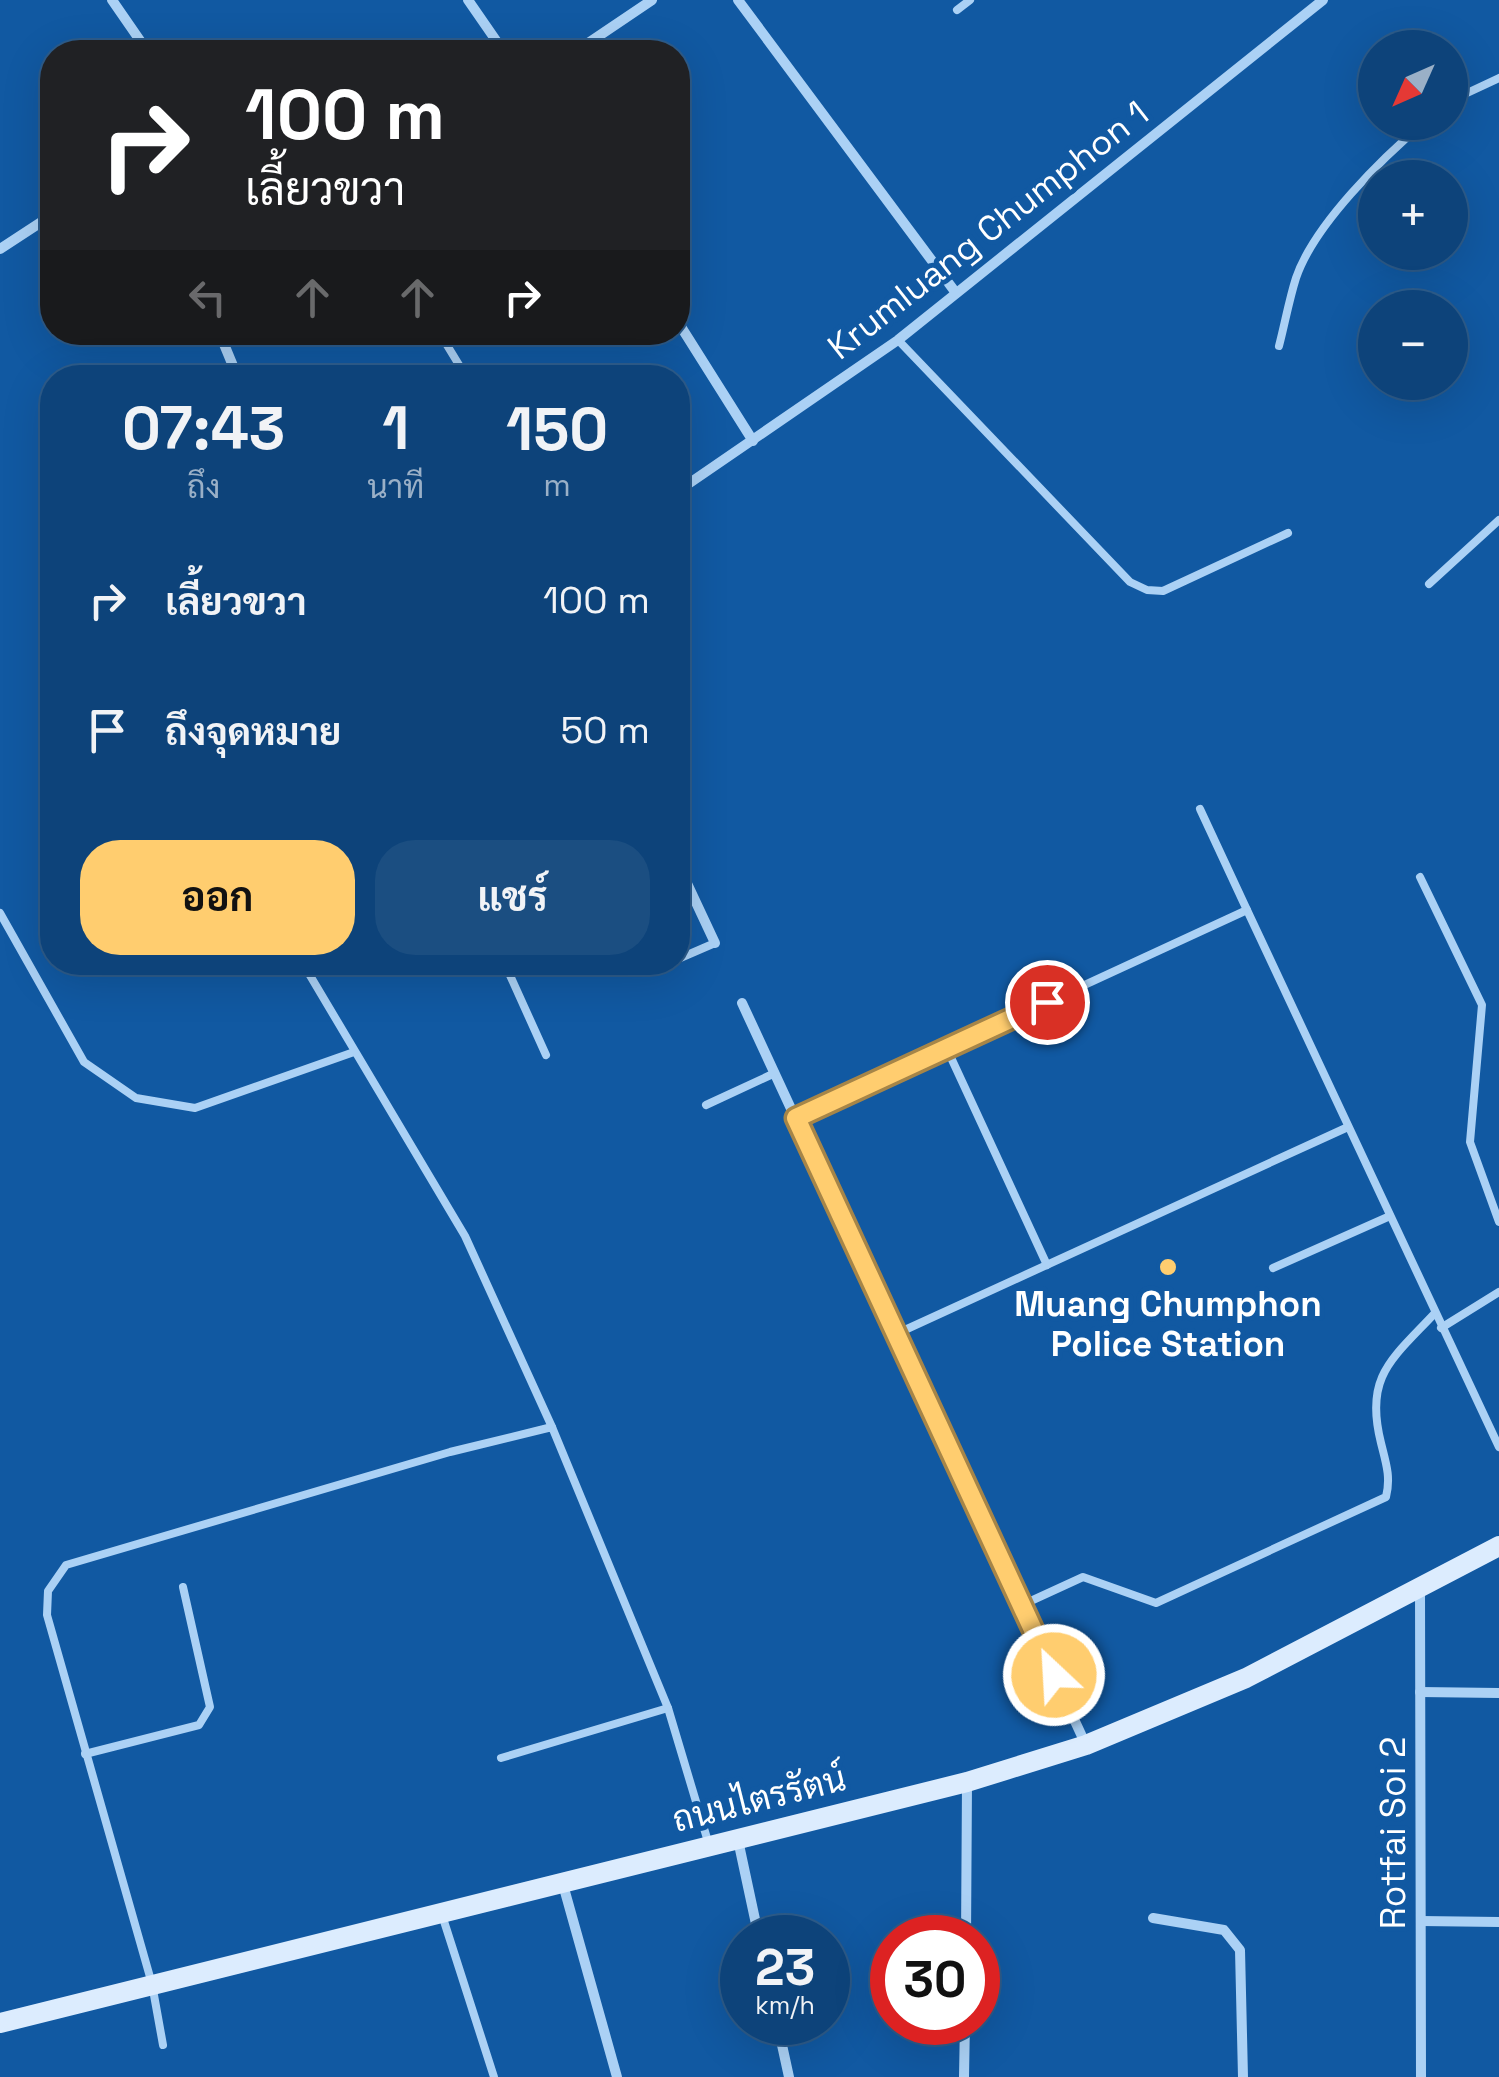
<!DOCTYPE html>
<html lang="th">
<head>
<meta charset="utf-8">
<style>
  :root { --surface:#0d437a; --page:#1b4e81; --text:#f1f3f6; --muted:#9ab0c7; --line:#2d5c8b; --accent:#ffcd6f }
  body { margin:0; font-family:"Space Grotesk",Sarabun,sans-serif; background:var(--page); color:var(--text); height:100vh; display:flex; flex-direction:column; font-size:38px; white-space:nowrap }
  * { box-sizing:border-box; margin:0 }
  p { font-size:32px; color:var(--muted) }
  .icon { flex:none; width:55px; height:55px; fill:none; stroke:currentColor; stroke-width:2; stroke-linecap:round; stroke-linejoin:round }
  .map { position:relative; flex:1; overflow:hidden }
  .side { position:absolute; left:40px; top:365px; width:650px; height:610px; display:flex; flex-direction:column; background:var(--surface); border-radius:40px; box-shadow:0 10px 40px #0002,0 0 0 2px var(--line) }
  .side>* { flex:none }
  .top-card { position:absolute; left:40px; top:40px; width:650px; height:305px; border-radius:40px; box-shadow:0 10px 40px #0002,0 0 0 2px var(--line); background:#202124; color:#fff; overflow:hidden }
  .needle { width:65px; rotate:225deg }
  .fabs { position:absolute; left:1358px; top:30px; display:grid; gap:20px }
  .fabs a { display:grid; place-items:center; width:110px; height:110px; border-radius:50%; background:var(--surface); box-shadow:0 10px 40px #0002,0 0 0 2px var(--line); font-size:50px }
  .speed { position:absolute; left:720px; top:1915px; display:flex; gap:20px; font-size:50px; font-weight:700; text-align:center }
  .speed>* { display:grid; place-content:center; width:130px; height:130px; border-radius:50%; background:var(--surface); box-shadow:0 10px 40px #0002,0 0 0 2px var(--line); line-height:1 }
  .speed small { font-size:25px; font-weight:400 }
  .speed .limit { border:15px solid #d22; background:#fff; color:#111 }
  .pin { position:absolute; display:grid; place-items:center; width:85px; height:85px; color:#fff; margin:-42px; border:5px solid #fff; border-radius:50%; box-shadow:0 2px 10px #0007 }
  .me { position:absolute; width:110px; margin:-55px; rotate:335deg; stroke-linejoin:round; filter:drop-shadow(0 0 8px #0008) }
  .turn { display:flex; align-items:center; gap:35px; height:210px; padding:0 40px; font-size:45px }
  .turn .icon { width:130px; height:130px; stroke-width:2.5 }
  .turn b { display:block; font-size:70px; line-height:85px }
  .lanes { display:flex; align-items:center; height:95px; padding:0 40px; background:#0003; justify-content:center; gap:50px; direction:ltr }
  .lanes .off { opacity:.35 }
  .eta { display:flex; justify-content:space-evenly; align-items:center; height:170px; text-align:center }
  .eta b { font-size:60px; font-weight:700; line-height:70px }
  .action { display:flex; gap:20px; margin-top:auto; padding:20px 40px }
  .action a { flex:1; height:115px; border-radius:40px; background:var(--accent); color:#111; font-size:40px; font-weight:700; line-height:115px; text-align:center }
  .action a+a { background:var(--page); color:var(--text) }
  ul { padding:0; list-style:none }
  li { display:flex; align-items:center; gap:30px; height:130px; padding:0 40px }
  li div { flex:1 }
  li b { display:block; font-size:38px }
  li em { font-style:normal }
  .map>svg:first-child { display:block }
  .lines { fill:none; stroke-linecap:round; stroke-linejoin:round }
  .service { stroke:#abd1f5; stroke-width:8 }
  .minor { stroke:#abd1f5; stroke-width:10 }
  .secondary { stroke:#dcecfe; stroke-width:20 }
  .route-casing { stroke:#a68548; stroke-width:25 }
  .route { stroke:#ffcd6f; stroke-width:18 }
  .poi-dot { fill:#ffcd6f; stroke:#1159a2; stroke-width:4 }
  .labels { text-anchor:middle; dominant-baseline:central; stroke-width:10; stroke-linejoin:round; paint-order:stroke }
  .street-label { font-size:35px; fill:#fff; stroke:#1159a2 }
  .poi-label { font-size:35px; font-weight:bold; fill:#fff; stroke:#1159a2 }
</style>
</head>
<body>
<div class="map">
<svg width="1499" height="2077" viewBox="0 0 1499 2077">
  <rect width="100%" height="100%" fill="#1159a2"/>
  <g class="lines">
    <g class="service">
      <polyline points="957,10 970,0"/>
      <polyline points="1450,101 1499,78"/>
      <polyline points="439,332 467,378"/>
      <polyline points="898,340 1130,582 1147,590 1163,591 1288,533"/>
      <path d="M 1279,346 C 1285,323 1289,300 1296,278 C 1314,225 1382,158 1425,122"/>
      <polyline points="1429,584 1499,520"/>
      <polyline points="1200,809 1247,910"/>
      <polyline points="1420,877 1482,1005 1470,1142 1499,1222"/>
      <polyline points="0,913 84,1062 136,1098 195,1108 354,1052"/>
      <polyline points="678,959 715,943"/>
      <polyline points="302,962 465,1236 552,1427"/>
      <polyline points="504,962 546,1055"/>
      <polyline points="947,1049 1047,1265"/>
      <polyline points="706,1105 775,1073"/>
      <polyline points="796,1118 1247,910 1499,1447"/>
      <polyline points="1273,1268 1390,1216"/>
      <polyline points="1441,1328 1499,1292"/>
      <polyline points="896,1334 1348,1127"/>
      <path d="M 1022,1605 L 1083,1577 L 1156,1603 L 1386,1497 C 1391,1477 1386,1463 1381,1443 C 1364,1376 1392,1359 1435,1313"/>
      <polyline points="85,1754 199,1725 210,1707 183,1587"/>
      <polyline points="501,1758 668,1708"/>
      <polyline points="442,1915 494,2077"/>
      <polyline points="163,2045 152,1984 47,1615 48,1591 66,1565 450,1452 552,1427 668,1708 709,1845"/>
    </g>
    <g class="minor">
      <polyline points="112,0 148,52"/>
      <polyline points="468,0 504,52"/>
      <polyline points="738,0 956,293"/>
      <polyline points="575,52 652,0"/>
      <polyline points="0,249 52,215"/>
      <polyline points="678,322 753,441"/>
      <polyline points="219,332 238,378"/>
      <polyline points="678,491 898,340 1323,0"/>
      <polyline points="678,864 715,943"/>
      <polyline points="742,1003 1086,1745"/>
      <polyline points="1420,1589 1421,2077"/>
      <polyline points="1420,1692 1499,1693"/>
      <polyline points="738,1840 759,1938"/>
      <polyline points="562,1881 617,2077"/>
      <polyline points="1153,1918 1224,1930 1240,1950 1243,2077"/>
      <polyline points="1421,1921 1499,1922"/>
      <polyline points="966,1938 967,1783"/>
      <polyline points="777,2022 789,2077"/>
      <polyline points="964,2077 965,2022"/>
    </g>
    <polyline class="secondary" points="0,2023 967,1782 1086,1745 1246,1678 1499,1546"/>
  </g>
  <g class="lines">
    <defs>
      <polyline id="route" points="1047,1002 796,1118 1054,1675"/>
    </defs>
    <use href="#route" class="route-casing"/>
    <use href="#route" class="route"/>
  </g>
  <circle class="poi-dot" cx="1168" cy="1267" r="10"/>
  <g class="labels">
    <g class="street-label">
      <text transform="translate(988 230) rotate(-38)">Krumluang Chumphon 1</text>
      <text transform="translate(759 1799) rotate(-14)">ถนนไตรรัตน์</text>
      <text transform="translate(1393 1833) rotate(-90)">Rotfai Soi 2</text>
    </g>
    <g class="poi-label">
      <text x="1168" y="1304">Muang Chumphon<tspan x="1168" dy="40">Police Station</tspan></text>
    </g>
  </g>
</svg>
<div class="fabs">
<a><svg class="needle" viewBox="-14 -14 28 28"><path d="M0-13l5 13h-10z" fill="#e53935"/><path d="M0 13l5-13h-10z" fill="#9ab0c7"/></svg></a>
<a>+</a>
<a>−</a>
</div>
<div class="speed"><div>23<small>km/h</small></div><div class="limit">30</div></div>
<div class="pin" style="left:1047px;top:1002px;background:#d93025"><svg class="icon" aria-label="arrive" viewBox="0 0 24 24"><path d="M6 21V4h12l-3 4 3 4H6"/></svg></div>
<svg class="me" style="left:1054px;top:1675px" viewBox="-20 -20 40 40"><circle r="17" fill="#ffcd6f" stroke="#fff" stroke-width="3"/><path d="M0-11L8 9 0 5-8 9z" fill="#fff"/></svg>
<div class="top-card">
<div class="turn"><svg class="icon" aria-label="right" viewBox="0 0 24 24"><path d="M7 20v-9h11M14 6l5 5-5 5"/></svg><div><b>100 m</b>เลี้ยวขวา</div></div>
<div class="lanes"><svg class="icon off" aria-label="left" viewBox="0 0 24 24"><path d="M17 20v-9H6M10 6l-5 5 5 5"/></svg><svg class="icon off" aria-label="ahead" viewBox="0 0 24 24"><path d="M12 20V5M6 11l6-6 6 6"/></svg><svg class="icon off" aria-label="ahead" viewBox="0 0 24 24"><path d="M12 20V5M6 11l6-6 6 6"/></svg><svg class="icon" aria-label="right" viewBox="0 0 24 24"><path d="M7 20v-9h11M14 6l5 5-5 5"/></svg></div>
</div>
<section class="side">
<div class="eta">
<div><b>07:43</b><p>ถึง</p></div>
<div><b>1</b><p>นาที</p></div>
<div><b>150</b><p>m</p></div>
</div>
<ul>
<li><svg class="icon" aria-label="right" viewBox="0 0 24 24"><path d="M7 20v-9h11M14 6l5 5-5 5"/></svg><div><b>เลี้ยวขวา</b></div><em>100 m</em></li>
<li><svg class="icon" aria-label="arrive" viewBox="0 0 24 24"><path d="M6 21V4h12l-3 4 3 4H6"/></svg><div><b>ถึงจุดหมาย</b></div><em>50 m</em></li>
</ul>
<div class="action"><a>ออก</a><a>แชร์</a></div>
</section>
</div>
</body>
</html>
